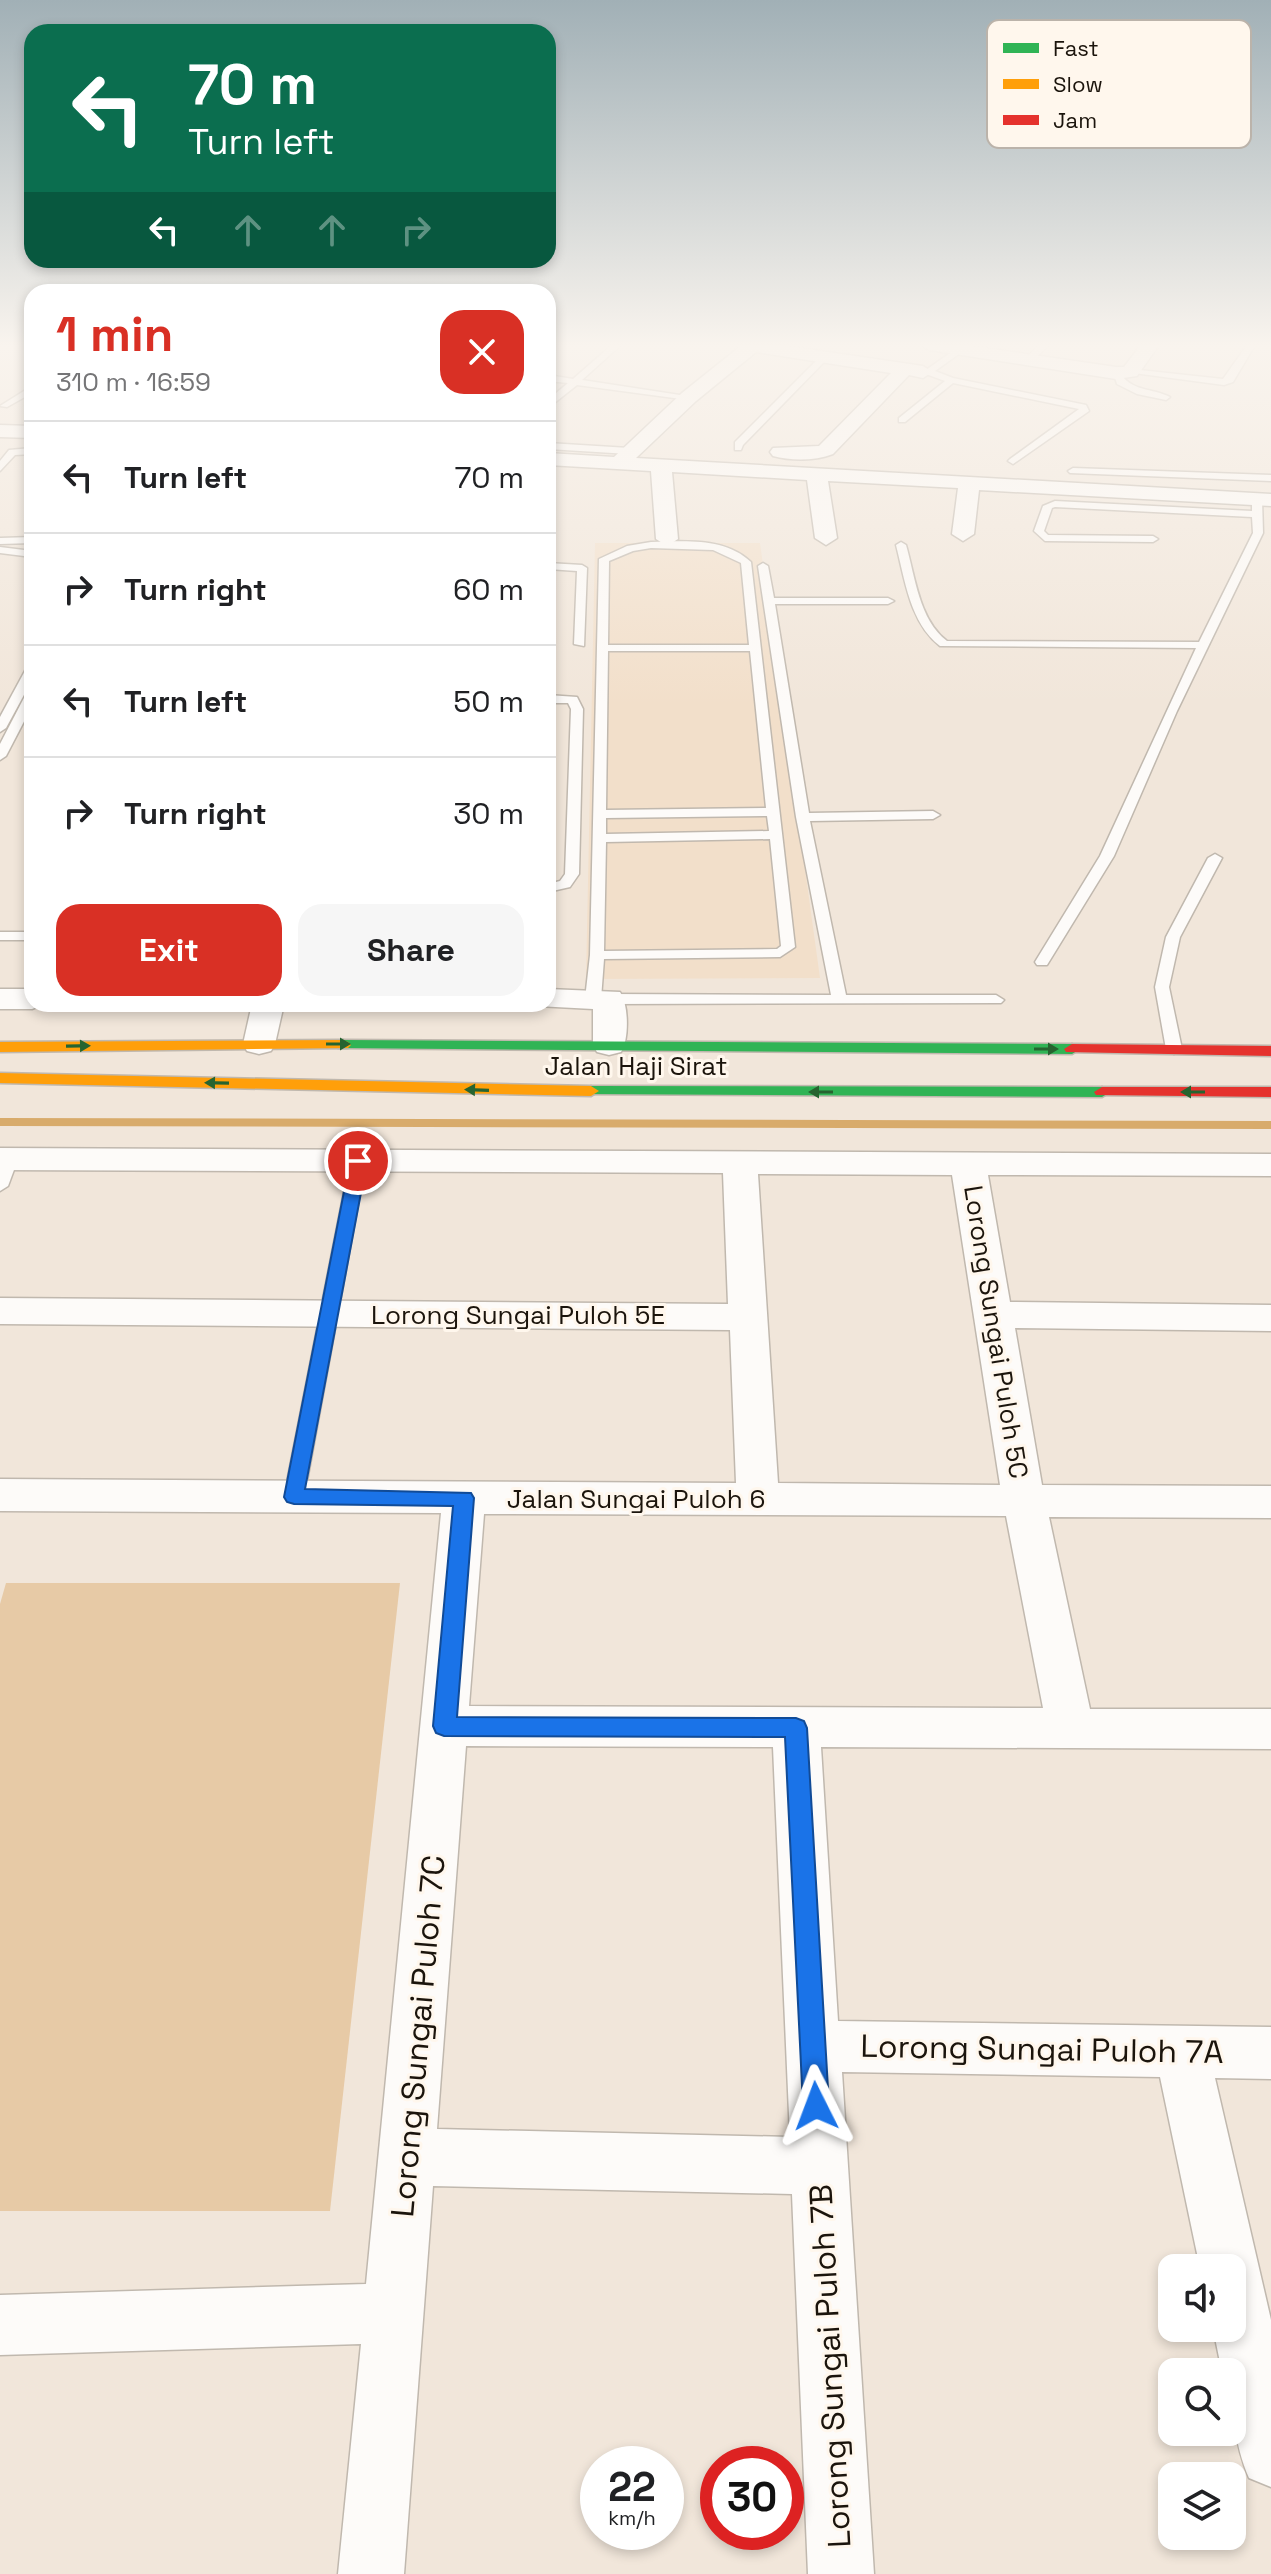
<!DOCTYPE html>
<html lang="en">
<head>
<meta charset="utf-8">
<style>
  :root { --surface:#fff; --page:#f6f6f6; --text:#202124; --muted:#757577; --line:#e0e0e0; --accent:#d93025 }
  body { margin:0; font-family:"Space Grotesk",sans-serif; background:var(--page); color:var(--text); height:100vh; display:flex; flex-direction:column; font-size:30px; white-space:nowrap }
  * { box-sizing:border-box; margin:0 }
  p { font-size:26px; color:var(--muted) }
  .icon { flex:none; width:44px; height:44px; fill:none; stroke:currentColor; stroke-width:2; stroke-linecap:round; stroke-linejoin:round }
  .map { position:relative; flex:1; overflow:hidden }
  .sheet { position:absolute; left:24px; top:284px; width:532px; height:728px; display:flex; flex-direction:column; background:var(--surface); border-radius:24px; box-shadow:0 4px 12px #0003 }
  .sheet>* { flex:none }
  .top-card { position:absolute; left:24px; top:24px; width:532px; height:244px; border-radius:24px; box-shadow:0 4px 12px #0003; background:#0b6e4f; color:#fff; overflow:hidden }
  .fabs { position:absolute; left:1158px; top:2254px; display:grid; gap:16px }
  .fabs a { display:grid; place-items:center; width:88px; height:88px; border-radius:16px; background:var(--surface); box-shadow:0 4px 12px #0003; font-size:40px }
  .speed { position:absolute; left:580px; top:2446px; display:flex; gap:16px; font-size:40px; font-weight:700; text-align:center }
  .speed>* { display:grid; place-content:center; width:104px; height:104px; border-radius:50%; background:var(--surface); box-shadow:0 4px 12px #0003; line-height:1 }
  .speed small { font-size:20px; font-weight:400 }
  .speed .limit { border:12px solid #d22; background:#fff; color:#111 }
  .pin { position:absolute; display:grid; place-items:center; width:68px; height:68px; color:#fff; margin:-34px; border:4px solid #fff; border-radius:50%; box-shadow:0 2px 8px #0007 }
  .me { position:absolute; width:88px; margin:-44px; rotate:357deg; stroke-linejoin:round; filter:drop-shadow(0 0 6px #0008) }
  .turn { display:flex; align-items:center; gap:28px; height:168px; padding:0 32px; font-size:36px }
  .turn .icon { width:104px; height:104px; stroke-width:2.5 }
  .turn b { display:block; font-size:56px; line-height:68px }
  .lanes { display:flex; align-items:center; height:76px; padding:0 32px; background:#0003; justify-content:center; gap:40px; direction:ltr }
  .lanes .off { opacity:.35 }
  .round { display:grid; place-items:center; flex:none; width:84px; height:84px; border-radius:24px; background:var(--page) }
  .headline { display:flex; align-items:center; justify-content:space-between; height:136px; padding:0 32px }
  h1 { font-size:48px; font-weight:600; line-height:60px; color:var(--accent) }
  .cta { display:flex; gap:16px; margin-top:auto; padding:16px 32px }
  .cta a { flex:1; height:92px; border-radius:24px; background:var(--accent); color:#fff; font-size:32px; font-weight:600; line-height:92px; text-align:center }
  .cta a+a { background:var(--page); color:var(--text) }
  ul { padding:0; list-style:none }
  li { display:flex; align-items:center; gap:24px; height:112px; padding:0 32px; border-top:2px solid var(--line) }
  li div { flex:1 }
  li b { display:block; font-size:30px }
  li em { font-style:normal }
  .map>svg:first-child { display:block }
  .built { fill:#f2dfca }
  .green { fill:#e7caa6 }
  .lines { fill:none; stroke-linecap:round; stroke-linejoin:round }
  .stream { stroke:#d8ab6b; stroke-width:8 }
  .lane-casing { stroke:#c0b8ae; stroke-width:3 }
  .street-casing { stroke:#c0b8ae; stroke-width:3 }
  .fast-casing { stroke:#c0b8ae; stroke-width:3 }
  .slow-casing { stroke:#c0b8ae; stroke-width:3 }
  .jam-casing { stroke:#c0b8ae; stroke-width:3 }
  .lane { fill:#fdfbf9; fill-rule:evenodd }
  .street { fill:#fdfbf9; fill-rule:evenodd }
  .fast { fill:#30b455; fill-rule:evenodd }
  .slow { fill:#ff9f0a; fill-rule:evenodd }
  .jam { fill:#e5322d; fill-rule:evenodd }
  .oneway { fill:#266430 }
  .route { fill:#1a73e8; stroke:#114b97; stroke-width:2 }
  .labels { text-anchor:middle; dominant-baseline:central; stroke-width:6; stroke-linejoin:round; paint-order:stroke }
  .street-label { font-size:26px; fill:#1b140c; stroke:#fff7ed }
  .near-street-label { font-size:32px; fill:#1b140c; stroke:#fff7ed }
  .key { fill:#fff7ed; stroke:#bbb3aa; stroke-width:2 }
  .key-label { font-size:22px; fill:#1b140c }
</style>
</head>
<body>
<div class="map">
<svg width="1271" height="2574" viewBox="0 0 1271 2574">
  <rect width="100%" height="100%" fill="#f1e6da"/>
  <polygon class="built" points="595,543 760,543 820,978 586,979"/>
  <polygon class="green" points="6,1583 400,1583 330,2211 0,2211 0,1604"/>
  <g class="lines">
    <polyline class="stream" points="0,1122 1271,1125"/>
    <defs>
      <g id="lane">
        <polygon points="612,345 621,345 582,380 693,397 689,400 577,385 548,408 548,400 568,383 548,381 548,375 573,379"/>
        <polygon points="1039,345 1048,345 1032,362 1026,362 1026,358"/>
        <polygon points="1247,345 1255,345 1233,382 1224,385 1126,372 1130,369 1223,379"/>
        <polygon points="960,346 963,351 935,371 953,378 1086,405 1089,411 1013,464 1008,461 1010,459 1079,409 953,383 905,422 899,422 899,418 945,381 926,374 926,370"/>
        <polygon points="821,356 828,358 743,445 741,450 735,450 735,442"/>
        <path d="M 1113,371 L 1119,371 C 1130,392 1153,388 1170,397 L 1166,400 L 1137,394 L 1117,384 Z"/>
        <polygon points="32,386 32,393 7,407 0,406"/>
        <polygon points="548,443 629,448 634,451 629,454 548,449"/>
        <polygon points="32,448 32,454 15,455 0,471 0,461 9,450"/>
        <polygon points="1073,468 1271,475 1271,481 1070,473 1068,471"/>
        <path d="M 1257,496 L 1262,499 L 1263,533 L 1177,711 L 1114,856 L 1047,965 L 1037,965 L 1035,962 L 1100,856 L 1196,648 L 940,646 C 910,623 905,580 896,545 L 901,542 L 906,545 C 915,576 919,620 947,641 L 1199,642 L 1253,533 L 1252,517 L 1055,507 L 1052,508 L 1044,531 L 1048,535 L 1153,536 L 1158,539 L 1153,542 L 1045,541 L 1034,531 L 1043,506 L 1055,501 L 1252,511 L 1252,499 Z"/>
        <polygon points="32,537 32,543 0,544 0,538"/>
        <path d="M 651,542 C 685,541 725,537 751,562 L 795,947 L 780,957 L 604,959 L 601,999 L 593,1004 L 585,999 L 590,955 L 599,559 L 627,546 ZM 651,548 L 713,550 L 741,563 L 749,645 L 608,645 L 609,561 L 633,551 ZM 608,651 L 750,651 L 766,808 L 606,810 ZM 767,816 L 769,831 L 606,834 L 606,818 ZM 770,839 L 781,946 L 777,949 L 604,951 L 606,842 Z"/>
        <polygon points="0,547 32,551 32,557 0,553"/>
        <polygon points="548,563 582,565 587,568 584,646 574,644 577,571 548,569"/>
        <polygon points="763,563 768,566 774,598 888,598 894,601 888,604 775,604 809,813 933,811 940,815 933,819 810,821 846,995 996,995 1004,1000 1001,1003 609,1004 601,999 609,994 831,995 796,817 758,566"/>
        <polygon points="32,665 32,680 6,728 0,732 0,717 26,669"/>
        <polygon points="32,690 32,706 6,756 0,760 0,744 26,694"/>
        <polygon points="548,695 577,697 583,709 579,874 570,887 548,892 548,884 560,881 565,874 571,709 568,703 548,703"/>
        <polygon points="1215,854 1222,858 1180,937 1169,987 1182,1049 1174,1054 1166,1049 1155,987 1166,937 1208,858"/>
        <rect x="0" y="932" width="32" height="8"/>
        <polygon points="10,1154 18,1159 8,1186 0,1191 0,1163 4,1155"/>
        <polygon points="358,1156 366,1161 304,1497 301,1502 287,1502 284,1497 350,1161"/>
      </g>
      <g id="street">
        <path d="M 742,345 L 780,345 L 923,366 L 932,372 L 923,378 L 909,375 L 833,454 C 815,461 791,461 773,456 L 770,452 L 773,448 L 819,446 L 891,373 L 756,352 L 696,401 L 636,458 L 1271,494 L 1271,506 L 979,490 L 974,534 L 963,541 L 952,534 L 958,488 L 828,481 L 837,538 L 826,545 L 815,538 L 807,480 L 672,472 L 678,539 L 667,546 L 656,539 L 651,471 L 548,465 L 548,453 L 614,457 L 682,393 Z"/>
        <polygon points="920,345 964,345 1116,367 1124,367 1141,345 1159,345 1137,376 1116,379 929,350"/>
        <polygon points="0,425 32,426 32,438 0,437"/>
        <polygon points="0,989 32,989 32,1004 44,1004 32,1009 0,1009"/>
        <path d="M 548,989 L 620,992 C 629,1005 629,1040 621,1052 L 609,1055 L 597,1052 L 593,1045 L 593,1009 L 537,1006 L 548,1004 Z"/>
        <polygon points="252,1004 284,1004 275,1044 271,1051 259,1054 247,1051 243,1044"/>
        <path d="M 0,1148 L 1271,1154 L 1271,1176 L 988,1175 L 1010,1302 L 1271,1305 L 1271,1331 L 1015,1328 L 1042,1485 L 1271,1486 L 1271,1518 L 1049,1517 L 1090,1709 L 1271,1709 L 1271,1749 L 821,1747 L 838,2021 L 1271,2027 L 1271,2079 L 1215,2078 L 1271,2320 L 1271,2487 L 1249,2478 C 1234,2443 1232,2410 1232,2372 L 1222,2372 L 1213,2328 L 1232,2328 L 1232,2268 L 1200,2268 L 1160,2077 L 842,2072 L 874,2574 L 808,2574 L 792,2194 L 433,2186 L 404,2574 L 338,2574 L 361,2344 L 0,2355 L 0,2295 L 366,2284 L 441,1513 L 0,1511 L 0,1479 L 736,1483 L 730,1330 L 0,1324 L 0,1298 L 728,1304 L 723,1173 L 0,1170 ZM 758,1174 L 952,1175 L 1000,1485 L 778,1483 ZM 484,1514 L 1006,1516 L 1043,1708 L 469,1706 ZM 466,1746 L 773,1747 L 790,2137 L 437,2129 Z"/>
      </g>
      <g id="fast">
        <polygon points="343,1040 1072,1044 1080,1049 1072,1054 338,1048 335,1045 338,1042"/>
        <polygon points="591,1086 1102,1087 1110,1092 1102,1097 585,1094 583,1091"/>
      </g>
      <g id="slow">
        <polygon points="343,1040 348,1042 351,1045 348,1048 0,1052 0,1042"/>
        <polygon points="0,1073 591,1086 599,1091 591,1096 0,1083"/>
      </g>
      <g id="jam">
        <polygon points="1072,1044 1271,1046 1271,1056 1066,1052 1064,1049"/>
        <polygon points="1102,1087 1271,1087 1271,1097 1096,1095 1094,1092"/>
      </g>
    </defs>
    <use href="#lane" class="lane-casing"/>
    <use href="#street" class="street-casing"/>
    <use href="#fast" class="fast-casing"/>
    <use href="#slow" class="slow-casing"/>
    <use href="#jam" class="jam-casing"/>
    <use href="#lane" class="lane"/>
    <use href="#street" class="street"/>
    <use href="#fast" class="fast"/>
    <use href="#slow" class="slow"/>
    <use href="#jam" class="jam"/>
  </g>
  <defs><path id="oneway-solid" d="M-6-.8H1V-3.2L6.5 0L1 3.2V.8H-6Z" transform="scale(2)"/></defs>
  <g class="oneway">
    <use href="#oneway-solid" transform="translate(338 1044)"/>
    <use href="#oneway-solid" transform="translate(78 1046) rotate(-1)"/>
    <use href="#oneway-solid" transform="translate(1046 1049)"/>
    <use href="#oneway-solid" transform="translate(217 1083) rotate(-179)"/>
    <use href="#oneway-solid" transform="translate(477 1090) rotate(-178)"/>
    <use href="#oneway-solid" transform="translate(821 1092) rotate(180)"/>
    <use href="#oneway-solid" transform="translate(1193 1092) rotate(-180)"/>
  </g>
  <linearGradient id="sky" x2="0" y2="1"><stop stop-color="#a1b0b6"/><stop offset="0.49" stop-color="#f9f4ee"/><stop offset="1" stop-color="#f9f4ee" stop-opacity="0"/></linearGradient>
  <rect width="1271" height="705" fill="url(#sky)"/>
  <polygon class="route" points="358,1155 367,1161 305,1489 471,1493 474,1498 457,1717 796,1718 804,1721 807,1728 829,2106 826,2115 816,2119 807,2115 803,2106 785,1737 444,1736 436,1733 433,1726 453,1506 294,1504 287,1502 284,1497 350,1161"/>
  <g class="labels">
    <g class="street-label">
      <text x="636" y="1066">Jalan Haji Sirat</text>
      <text x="518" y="1315">Lorong Sungai Puloh 5E</text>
      <text transform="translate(996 1332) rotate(81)">Lorong Sungai Puloh 5C</text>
      <text x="636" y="1499">Jalan Sungai Puloh 6</text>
    </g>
    <g class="near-street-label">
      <text transform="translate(418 2036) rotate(-85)">Lorong Sungai Puloh 7C</text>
      <text transform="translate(1042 2049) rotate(1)">Lorong Sungai Puloh 7A</text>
      <text transform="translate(830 2366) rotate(-93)">Lorong Sungai Puloh 7B</text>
    </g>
  </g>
  <rect x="987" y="20" width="264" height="128" rx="12" class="key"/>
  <rect x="1003" y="43" width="36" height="10" fill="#30b455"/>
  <rect x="1003" y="79" width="36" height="10" fill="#ff9f0a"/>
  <rect x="1003" y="115" width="36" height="10" fill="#e5322d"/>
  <g class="key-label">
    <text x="1053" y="56">Fast</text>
    <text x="1053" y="92">Slow</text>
    <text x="1053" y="128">Jam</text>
  </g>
</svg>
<div class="fabs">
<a><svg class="icon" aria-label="sound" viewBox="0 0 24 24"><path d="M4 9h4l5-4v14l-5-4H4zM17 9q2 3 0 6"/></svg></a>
<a><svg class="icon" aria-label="search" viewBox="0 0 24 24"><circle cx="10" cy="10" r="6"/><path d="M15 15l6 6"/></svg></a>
<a><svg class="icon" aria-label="layers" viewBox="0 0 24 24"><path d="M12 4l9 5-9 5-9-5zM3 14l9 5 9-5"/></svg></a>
</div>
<div class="speed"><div>22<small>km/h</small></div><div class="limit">30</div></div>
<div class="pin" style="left:358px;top:1161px;background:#d93025"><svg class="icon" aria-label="arrive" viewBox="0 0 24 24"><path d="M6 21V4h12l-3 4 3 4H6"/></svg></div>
<svg class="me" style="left:816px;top:2106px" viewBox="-20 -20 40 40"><path d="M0-17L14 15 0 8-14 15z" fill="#1a73e8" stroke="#fff" stroke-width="4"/></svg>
<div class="top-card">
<div class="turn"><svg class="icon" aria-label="left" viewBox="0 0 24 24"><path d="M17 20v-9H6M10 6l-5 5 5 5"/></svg><div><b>70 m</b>Turn left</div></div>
<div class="lanes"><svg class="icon" aria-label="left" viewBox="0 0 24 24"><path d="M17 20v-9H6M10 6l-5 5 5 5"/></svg><svg class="icon off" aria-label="ahead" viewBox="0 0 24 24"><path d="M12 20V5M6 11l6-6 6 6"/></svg><svg class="icon off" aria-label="ahead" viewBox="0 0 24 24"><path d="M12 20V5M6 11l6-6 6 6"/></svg><svg class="icon off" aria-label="right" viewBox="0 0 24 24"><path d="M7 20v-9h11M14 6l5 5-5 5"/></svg></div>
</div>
<section class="sheet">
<div class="headline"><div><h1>1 min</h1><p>310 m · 16:59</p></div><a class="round" style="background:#d93025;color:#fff"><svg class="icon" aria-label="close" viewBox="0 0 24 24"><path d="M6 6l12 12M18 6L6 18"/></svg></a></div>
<ul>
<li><svg class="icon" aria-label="left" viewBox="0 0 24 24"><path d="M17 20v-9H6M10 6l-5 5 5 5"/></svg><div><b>Turn left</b></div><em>70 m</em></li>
<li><svg class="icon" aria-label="right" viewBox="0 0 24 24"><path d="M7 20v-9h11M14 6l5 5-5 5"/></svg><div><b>Turn right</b></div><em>60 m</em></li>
<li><svg class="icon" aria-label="left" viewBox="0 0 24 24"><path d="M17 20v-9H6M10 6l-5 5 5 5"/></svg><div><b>Turn left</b></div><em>50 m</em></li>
<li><svg class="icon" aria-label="right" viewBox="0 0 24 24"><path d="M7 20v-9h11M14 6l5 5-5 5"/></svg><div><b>Turn right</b></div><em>30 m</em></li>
</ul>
<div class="cta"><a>Exit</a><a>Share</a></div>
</section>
</div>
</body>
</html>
